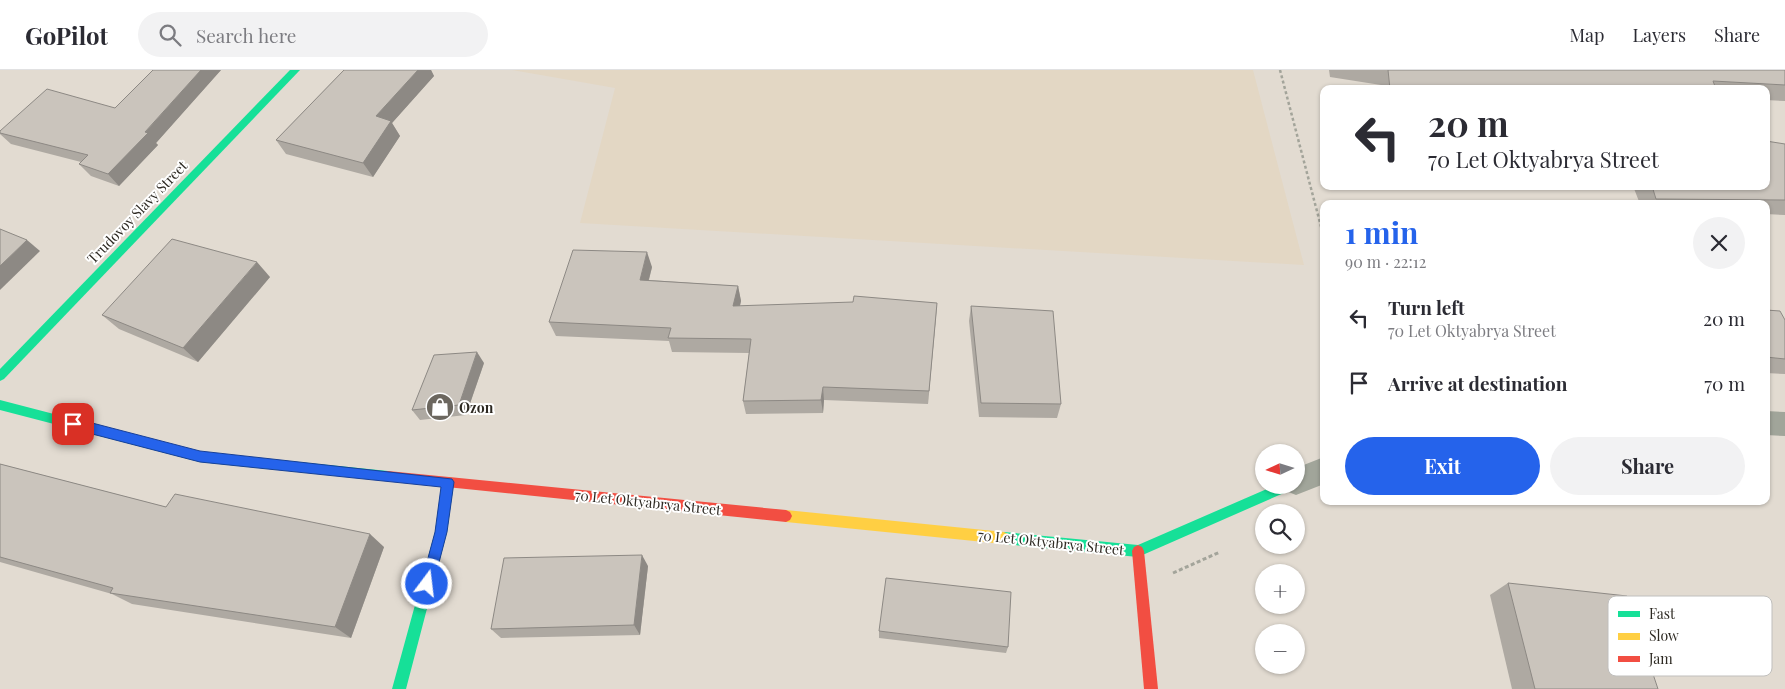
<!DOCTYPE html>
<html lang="en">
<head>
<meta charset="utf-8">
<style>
  :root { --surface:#fff; --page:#f2f2f3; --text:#2b2b33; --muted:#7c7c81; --line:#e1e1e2; --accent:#2563eb }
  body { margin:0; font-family:"Playfair Display",serif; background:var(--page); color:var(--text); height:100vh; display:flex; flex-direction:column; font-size:19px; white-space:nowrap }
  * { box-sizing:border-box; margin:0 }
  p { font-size:16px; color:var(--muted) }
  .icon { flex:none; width:28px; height:28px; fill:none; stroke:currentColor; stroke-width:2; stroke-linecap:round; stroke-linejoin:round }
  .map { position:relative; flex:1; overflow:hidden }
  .details { position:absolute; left:1320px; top:130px; width:450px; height:305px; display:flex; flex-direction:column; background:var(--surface); border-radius:10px; box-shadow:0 1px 4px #0004 }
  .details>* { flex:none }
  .guide { position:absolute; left:1320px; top:15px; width:450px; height:105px; border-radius:10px; box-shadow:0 1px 4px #0004; background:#fff; color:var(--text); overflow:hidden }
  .needle { width:32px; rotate:266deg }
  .tools { position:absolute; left:1255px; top:374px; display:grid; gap:10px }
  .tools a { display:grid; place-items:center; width:50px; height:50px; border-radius:50%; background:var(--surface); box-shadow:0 1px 4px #0004; font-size:25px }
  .pin { position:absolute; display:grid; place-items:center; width:42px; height:42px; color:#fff; margin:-21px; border-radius:10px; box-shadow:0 2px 8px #0006 }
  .me { position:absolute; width:55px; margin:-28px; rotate:15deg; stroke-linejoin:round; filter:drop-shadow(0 0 4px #0008) }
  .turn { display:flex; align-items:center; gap:18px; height:105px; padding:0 25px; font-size:22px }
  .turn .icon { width:65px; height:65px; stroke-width:2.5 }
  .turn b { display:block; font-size:35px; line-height:42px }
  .round { display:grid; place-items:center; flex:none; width:52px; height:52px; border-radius:26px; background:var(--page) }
  .overview { display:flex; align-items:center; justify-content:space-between; height:85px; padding:0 25px }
  h1 { font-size:30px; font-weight:700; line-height:38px; color:var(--accent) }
  .primary-button { display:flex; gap:10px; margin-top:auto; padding:10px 25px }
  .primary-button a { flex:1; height:58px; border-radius:30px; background:var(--accent); color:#fff; font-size:20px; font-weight:700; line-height:58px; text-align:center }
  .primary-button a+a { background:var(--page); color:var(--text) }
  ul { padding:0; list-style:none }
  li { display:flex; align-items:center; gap:15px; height:65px; padding:0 25px }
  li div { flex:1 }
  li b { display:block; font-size:19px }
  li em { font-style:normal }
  header { display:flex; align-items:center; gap:30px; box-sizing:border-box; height:70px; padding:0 25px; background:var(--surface); border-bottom:1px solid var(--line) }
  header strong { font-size:24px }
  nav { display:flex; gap:28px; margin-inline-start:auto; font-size:18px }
  .search { width:350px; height:45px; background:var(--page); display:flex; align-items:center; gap:12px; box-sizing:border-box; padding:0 18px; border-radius:28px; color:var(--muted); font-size:19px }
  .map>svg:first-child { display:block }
  .built { fill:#e3d7c4 }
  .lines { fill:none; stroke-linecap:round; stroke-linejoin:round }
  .path-far1 { stroke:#a3a49a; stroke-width:2.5; stroke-dasharray:3 2.5; stroke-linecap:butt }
  .path { stroke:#a3a49a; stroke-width:3; stroke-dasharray:4 2.5; stroke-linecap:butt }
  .street { fill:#a1a59a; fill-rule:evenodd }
  .fast { fill:#16e098; fill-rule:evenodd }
  .slow { fill:#ffcf43; fill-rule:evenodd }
  .jam { fill:#f24e42; fill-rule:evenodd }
  .wall { fill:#aea9a2 }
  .shaded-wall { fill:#8d8984 }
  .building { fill:#cac4bc; stroke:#8d8984 }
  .route { fill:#2563eb; stroke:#184099 }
  .labels { text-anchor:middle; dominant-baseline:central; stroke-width:4; stroke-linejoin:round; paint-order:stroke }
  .street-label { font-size:14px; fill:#2d2922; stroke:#fff }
  .poi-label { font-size:14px; font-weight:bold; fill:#2d2922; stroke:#fff; text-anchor:start }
  .key { fill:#fff; stroke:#c0bfbd; stroke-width:1 }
  .key-label { font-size:14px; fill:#2d2922 }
</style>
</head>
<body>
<header>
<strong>GoPilot</strong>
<div class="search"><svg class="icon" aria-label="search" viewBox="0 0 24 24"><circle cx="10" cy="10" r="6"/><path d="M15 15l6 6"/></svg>Search here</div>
<nav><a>Map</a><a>Layers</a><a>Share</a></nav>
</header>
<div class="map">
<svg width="1785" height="619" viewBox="0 0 1785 619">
  <rect width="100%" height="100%" fill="#e2dbd1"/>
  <polygon class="built" points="512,0 1253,0 1304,195 580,153 615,18"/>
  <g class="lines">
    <polyline class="path-far1" points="1280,0 1324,168"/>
    <polyline class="path" points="1173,503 1220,482"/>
    <g class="street">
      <polygon points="1766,341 1785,342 1785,366 1766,365"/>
      <polygon points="1324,387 1324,414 1296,425 1286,421 1283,415 1296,415 1296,398"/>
    </g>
    <g class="fast">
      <polygon points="290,0 300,0 4,309 0,311 0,299"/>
      <polygon points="0,330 200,382 388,401 392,402 394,406 392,410 388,411 200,392 0,340"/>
      <polygon points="448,407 452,408 454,412 447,462 406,619 392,619 435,462 442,412 444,408"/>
      <polygon points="1276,415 1295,415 1293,419 1138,487 1004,474 1000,472 998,468 1000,464 1004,462 1138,475"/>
    </g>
    <polygon class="slow" points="786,440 1004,462 1008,464 1010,468 1008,472 1004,474 786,452 782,450 780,446 782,442"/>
    <g class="jam">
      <polygon points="388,401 786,440 790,442 792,446 790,450 786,452 388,411 384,410 382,406 384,402"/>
      <polygon points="1138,475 1142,477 1144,481 1158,619 1144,619 1132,481 1134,477"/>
    </g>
  </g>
  <g class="wall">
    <polygon points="153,0 221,0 156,73 158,75 119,116 91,106 79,94 81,92 11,74 0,64 0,61 115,38"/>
    <polygon points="344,0 431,0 434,6 392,53 400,66 373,107 286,84 276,70"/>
    <polygon points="1329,0 1785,0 1785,31 1766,30 1766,19 1381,19 1381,15 1330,7"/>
    <polygon points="1785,74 1785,145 1766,144 1766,134 1640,134 1633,116 1766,116"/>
    <polygon points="652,197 649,210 738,216 741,231 740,236 937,233 928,334 824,330 823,343 746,344 743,331 749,283 672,282 669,271 556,266 549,252"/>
    <polygon points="270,207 198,292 119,259 102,245"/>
    <polygon points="971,236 1061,334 1057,348 979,347 969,251"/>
    <polygon points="1766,240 1785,250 1785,304 1766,303"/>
    <polygon points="484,293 466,345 420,350 412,340"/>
    <polygon points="0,394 166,437 384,477 351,568 132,534 112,524 0,492"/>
    <polygon points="648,496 640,565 501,568 491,559"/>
    <polygon points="1508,513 1658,619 1512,619 1490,525"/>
    <polygon points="879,561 1008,577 1006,583 879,568"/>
  </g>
  <g class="shaded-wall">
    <polygon points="201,0 221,0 156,73 158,75 119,116 108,104"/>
    <polygon points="418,0 431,0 434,6 392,53 400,66 373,107 363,93 376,46"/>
    <polygon points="27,170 40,181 0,220 0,196"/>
    <polygon points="647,182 652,197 645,224 640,210"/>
    <polygon points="257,192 270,207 198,292 183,278"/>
    <polygon points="738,216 741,231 736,251 733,236"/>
    <polygon points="937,233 936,247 928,334 929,321"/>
    <polygon points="477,282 484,293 466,345 459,335"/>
    <polygon points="823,317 824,330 823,343 821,330"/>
    <polygon points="370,464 384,477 351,568 335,557"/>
    <polygon points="642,485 648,496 640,565 634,555"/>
  </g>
  <g class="building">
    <polygon points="153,0 201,0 145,62 148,63 108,104 79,94 88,85 0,63 0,61 47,19 115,38"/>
    <polygon points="344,0 418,0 376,46 391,51 363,93 276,70"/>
    <polygon points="1388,0 1785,0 1785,15 1713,11 1716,19 1390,19"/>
    <polygon points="1766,71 1785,74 1785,130 1656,129 1652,116 1766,116"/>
    <polygon points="0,159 27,170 0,196"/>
    <polygon points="172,169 257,192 183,278 102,245"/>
    <polygon points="573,180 647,182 640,210 738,216 733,236 853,232 854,226 937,233 929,321 823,317 821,330 743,331 751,269 668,268 671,258 549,252"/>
    <polygon points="971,236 1053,241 1061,334 981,333"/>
    <polygon points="1766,240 1780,241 1785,250 1785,289 1766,287"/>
    <polygon points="477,282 459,335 412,340 434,285"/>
    <polygon points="0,394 166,437 175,424 370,464 335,557 110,523 113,518 0,487"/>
    <polygon points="642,485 634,555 491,559 504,488"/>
    <polygon points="886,508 1011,522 1008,577 879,561"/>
    <polygon points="1508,513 1627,526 1658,619 1535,619"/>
  </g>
  <polygon class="route" points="73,348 200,381 452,409 454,412 447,462 432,519 427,520 422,519 421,514 435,462 441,417 200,392 73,359 69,357 67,354 69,350"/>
  <defs>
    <symbol id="shop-disc" viewBox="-11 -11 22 22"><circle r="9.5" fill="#6c675f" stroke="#fff"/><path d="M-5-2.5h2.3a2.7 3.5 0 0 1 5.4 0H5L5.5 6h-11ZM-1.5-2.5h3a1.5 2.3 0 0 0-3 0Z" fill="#fff"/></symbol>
  </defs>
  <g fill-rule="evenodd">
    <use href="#shop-disc" x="424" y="321" width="32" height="32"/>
  </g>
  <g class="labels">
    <g class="street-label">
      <text transform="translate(137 142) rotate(-46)">Trudovoy Slavy Street</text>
      <text transform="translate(648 432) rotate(6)">70 Let Oktyabrya Street</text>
      <text transform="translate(1051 472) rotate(6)">70 Let Oktyabrya Street</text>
    </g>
    <g class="poi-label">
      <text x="459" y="337">Ozon</text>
    </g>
  </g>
  <rect x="1608" y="526" width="164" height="80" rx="8" class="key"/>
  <rect x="1618" y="541" width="22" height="6" fill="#16e098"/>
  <rect x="1618" y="563" width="22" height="7" fill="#ffcf43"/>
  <rect x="1618" y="586" width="22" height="6" fill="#f24e42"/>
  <g class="key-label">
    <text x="1649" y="549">Fast</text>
    <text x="1649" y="571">Slow</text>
    <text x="1649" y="594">Jam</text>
  </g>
</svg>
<div class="tools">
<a><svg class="needle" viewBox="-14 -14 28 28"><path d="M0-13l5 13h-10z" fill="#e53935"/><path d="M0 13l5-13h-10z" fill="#7c7c81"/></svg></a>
<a><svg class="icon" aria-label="search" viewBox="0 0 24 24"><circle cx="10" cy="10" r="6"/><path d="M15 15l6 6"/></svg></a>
<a>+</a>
<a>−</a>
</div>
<div class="pin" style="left:73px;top:354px;background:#d93025"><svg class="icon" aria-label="arrive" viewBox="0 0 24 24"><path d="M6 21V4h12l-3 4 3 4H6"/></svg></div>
<svg class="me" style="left:427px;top:514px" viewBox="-20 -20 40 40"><circle r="17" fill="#2563eb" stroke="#fff" stroke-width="3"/><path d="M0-11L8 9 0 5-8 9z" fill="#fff"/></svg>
<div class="guide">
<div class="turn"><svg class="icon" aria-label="left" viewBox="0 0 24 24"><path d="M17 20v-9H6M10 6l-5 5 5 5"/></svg><div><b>20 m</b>70 Let Oktyabrya Street</div></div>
</div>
<section class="details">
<div class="overview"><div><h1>1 min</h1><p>90 m · 22:12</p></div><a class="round"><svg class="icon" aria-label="close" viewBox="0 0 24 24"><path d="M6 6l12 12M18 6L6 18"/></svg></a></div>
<ul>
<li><svg class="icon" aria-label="left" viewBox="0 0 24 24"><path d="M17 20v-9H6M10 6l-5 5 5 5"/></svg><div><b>Turn left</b><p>70 Let Oktyabrya Street</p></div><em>20 m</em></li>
<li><svg class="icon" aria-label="arrive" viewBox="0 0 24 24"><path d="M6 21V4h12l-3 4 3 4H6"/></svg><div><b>Arrive at destination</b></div><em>70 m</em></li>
</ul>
<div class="primary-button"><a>Exit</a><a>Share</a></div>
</section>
</div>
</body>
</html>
